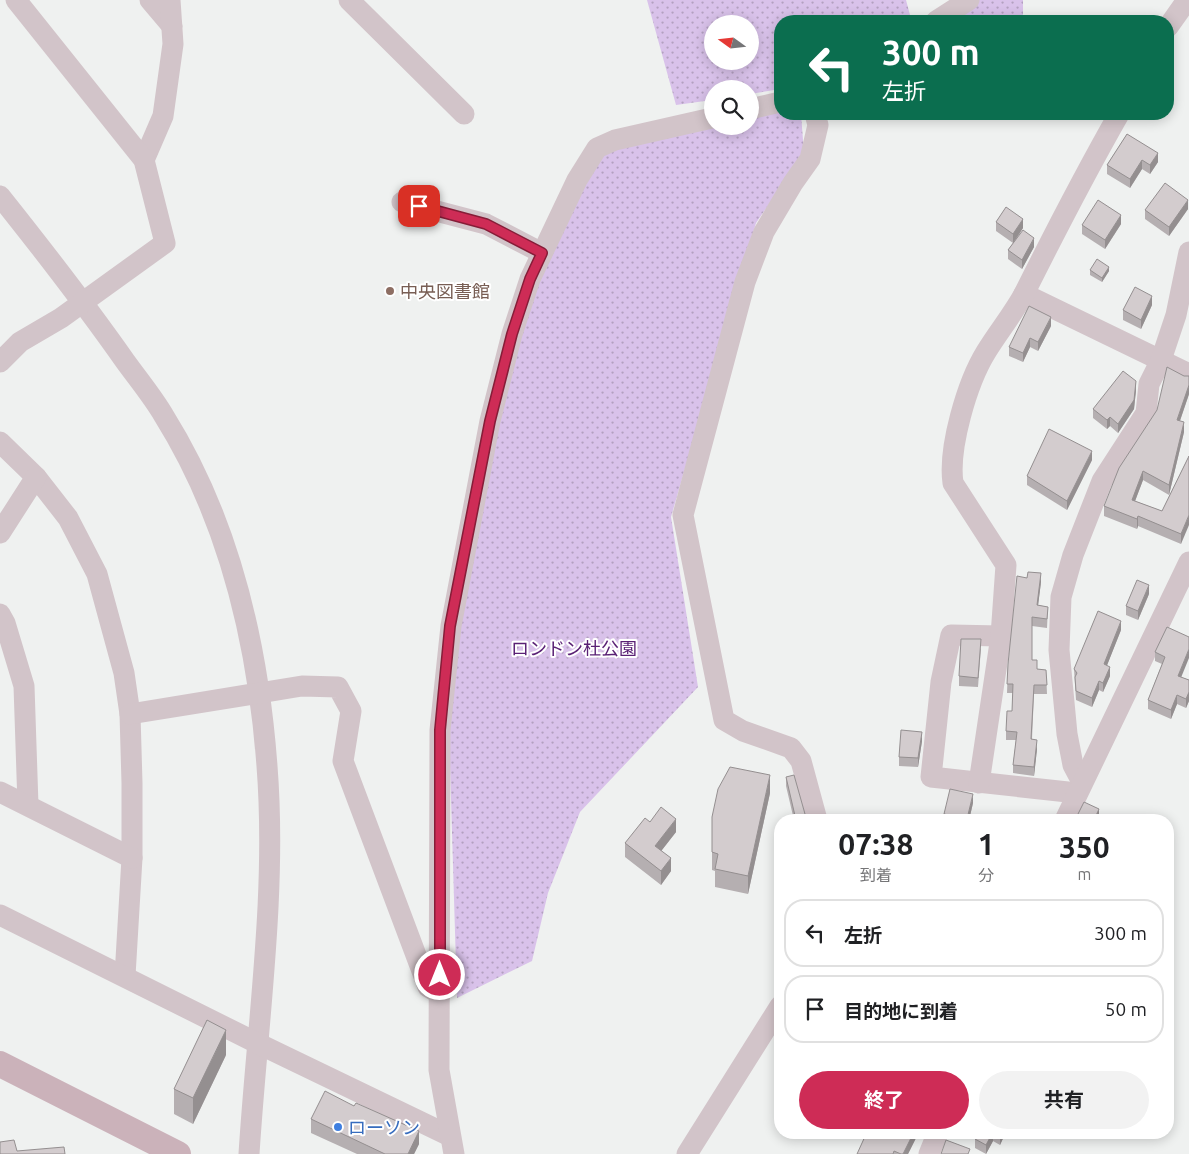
<!DOCTYPE html>
<html lang="ja">
<head>
<meta charset="utf-8">
<style>
  :root { --surface:#fff; --page:#f2f2f2; --text:#202124; --muted:#757577; --line:#e0e0e0; --accent:#ce2c56 }
  body { margin:0; font-family:Ubuntu,"Noto Sans JP",sans-serif; background:var(--page); color:var(--text); height:100vh; display:flex; flex-direction:column; font-size:19px; white-space:nowrap }
  * { box-sizing:border-box; margin:0 }
  p { font-size:16px; color:var(--muted) }
  .icon { flex:none; width:28px; height:28px; fill:none; stroke:currentColor; stroke-width:2; stroke-linecap:round; stroke-linejoin:round }
  .map { position:relative; flex:1; overflow:hidden }
  .panel { position:absolute; left:774px; top:814px; width:400px; height:325px; display:flex; flex-direction:column; background:var(--surface); border-radius:20px; box-shadow:0 2px 12px #0003 }
  .panel>* { flex:none }
  .guide { position:absolute; left:774px; top:15px; width:400px; height:105px; border-radius:20px; box-shadow:0 2px 12px #0003; background:#0b6e4f; color:#fff; overflow:hidden }
  .needle { width:32px; rotate:285deg }
  .controls { position:absolute; left:704px; top:15px; display:grid; gap:10px }
  .controls a { display:grid; place-items:center; width:55px; height:55px; border-radius:50%; background:var(--surface); box-shadow:0 2px 12px #0003; font-size:25px }
  .pin { position:absolute; display:grid; place-items:center; width:42px; height:42px; color:#fff; margin:-21px; border-radius:10px; box-shadow:0 2px 8px #0006 }
  .me { position:absolute; width:55px; margin:-28px; rotate:0deg; stroke-linejoin:round; filter:drop-shadow(0 0 4px #0008) }
  .turn { display:flex; align-items:center; gap:18px; height:105px; padding:0 25px; font-size:22px }
  .turn .icon { width:65px; height:65px; stroke-width:2.5 }
  .turn b { display:block; font-size:35px; line-height:42px }
  .eta { display:flex; justify-content:space-evenly; align-items:center; height:85px; text-align:center }
  .eta b { font-size:30px; font-weight:700; line-height:35px }
  .action { display:flex; gap:10px; margin-top:auto; padding:10px 25px }
  .action a { flex:1; height:58px; border-radius:30px; background:var(--accent); color:#fff; font-size:20px; font-weight:700; line-height:58px; text-align:center }
  .action a+a { background:var(--page); color:var(--text) }
  ul { padding:0; list-style:none }
  li { display:flex; align-items:center; gap:15px; height:68px; margin:0 10px 8px; padding:0 15px; border:2px solid var(--line); border-radius:20px }
  li div { flex:1 }
  li b { display:block; font-size:19px }
  li em { font-style:normal }
  .map>svg:first-child { display:block }
  .park { fill:url(#park-dots); fill-rule:evenodd }
  .lines { fill:none; stroke-linecap:round; stroke-linejoin:round }
  .minor { stroke:#d2c4c9; stroke-width:21 }
  .major { stroke:#cbb2ba; stroke-width:26 }
  .wall { fill:#b5afb1 }
  .shaded-wall { fill:#948f90 }
  .building { fill:#d3ccce; stroke:#948f90 }
  .route-casing { stroke:#861d38; stroke-width:12 }
  .route { stroke:#ce2c56; stroke-width:9 }
  .education-dot { fill:#8d6e63; stroke:#fff; stroke-width:2 }
  .shop-dot { fill:#3f7fe0; stroke:#fff; stroke-width:2 }
  .labels { text-anchor:middle; dominant-baseline:central; stroke-width:4; stroke-linejoin:round; paint-order:stroke }
  .education-label { font-size:18px; fill:#785e54; stroke:#fff; text-anchor:start }
  .park-label { font-size:18px; fill:#5a2175; stroke:#fff }
  .shop-label { font-size:18px; fill:#366cbe; stroke:#fff; text-anchor:start }
</style>
</head>
<body>
<div class="map">
<svg width="1189" height="1154" viewBox="0 0 1189 1154">
  <defs>
    <pattern id="park-dots" width="8" height="8" patternUnits="userSpaceOnUse" patternTransform="scale(1.25)"><rect width="8" height="8" fill="#d9c2ea"/><path d="M2 2h.1M6 6h.1" fill="none" stroke="#b3a0c0" stroke-width="1.8" stroke-linecap="round"/></pattern>
  </defs>
  <rect width="100%" height="100%" fill="#eff1f0"/>
  <g class="park">
    <path d="M 647,0 L 906,0 L 910,15 L 900,21 L 780,21 L 780,89 L 750,94 L 750,89 L 712,89 L 712,100 L 676,105 ZM 712,24 L 750,24 L 750,61 L 712,61 Z"/>
    <polygon points="979,0 1023,0 1023,21 946,21"/>
    <polygon points="780,111 780,114 801,114 804,153 756,223 671,517 698,687 580,812 548,893 532,961 457,998 449,732 465,577 495,431 535,281 603,152 712,126 750,126 750,117"/>
  </g>
  <g class="lines">
    <g class="minor">
      <polyline points="150,0 172,26"/>
      <polyline points="349,0 464,114"/>
      <polyline points="936,21 969,0"/>
      <polyline points="1168,27 1187,0"/>
      <polyline points="750,109 780,102"/>
      <polyline points="815,114 818,125 810,159 793,183 764,232 745,282 683,515 724,720 743,731 791,748 801,761 817,820"/>
      <polyline points="144,160 163,116 173,44 170,0"/>
      <path d="M 0,196 C 43,250 85,304 125,361 C 138,379 153,397 164,416 C 229,520 258,645 267,766 C 277,894 257,1026 249,1154"/>
      <polyline points="402,202 486,224 542,253"/>
      <polyline points="1024,294 1189,374"/>
      <polyline points="0,362 20,342 61,318 165,243 144,160 16,0"/>
      <polyline points="0,442 36,477 68,518 97,574 124,673 130,714 132,783 132,858 125,976"/>
      <polyline points="0,533 36,477"/>
      <polyline points="0,614 5,623 24,686 28,805"/>
      <polyline points="1001,636 951,635 941,682 931,777 1077,793"/>
      <polyline points="130,714 302,686 338,687 351,711 343,761 428,987 440,994"/>
      <polyline points="1082,782 1073,765 1067,734 1059,650 1061,597 1073,555 1102,481 1146,413 1149,384 1161,360 1176,315 1189,252"/>
      <path d="M 979,783 L 1001,636 L 1006,565 L 953,483 C 948,448 967,383 986,352 C 998,332 1014,313 1025,292 C 1055,232 1086,172 1119,114"/>
      <polyline points="0,792 132,858"/>
      <polyline points="1065,820 1189,562"/>
      <polyline points="0,915 257,1043 450,1136"/>
      <polyline points="454,1154 439,1070 440,730 451,626 490,421 512,334 530,279 577,180 597,148 615,140 712,118"/>
      <polyline points="687,1154 780,1006"/>
      <polyline points="929,1154 938,1132"/>
    </g>
    <polyline class="major" points="0,1064 178,1154"/>
  </g>
  <g class="wall">
    <polygon points="1127,134 1158,162 1150,174 1142,169 1130,188 1107,174 1107,165"/>
    <polygon points="1188,209 1169,236 1145,219 1145,210"/>
    <polygon points="996,222 1023,228 1016,240 1034,247 1022,269 1008,259 1008,250 1013,243 996,231"/>
    <polygon points="1121,224 1105,249 1082,234 1082,225"/>
    <polygon points="1090,270 1109,271 1102,282 1090,275"/>
    <polygon points="1152,305 1141,329 1123,320 1123,310"/>
    <polygon points="1051,326 1038,351 1030,347 1023,362 1009,356 1009,347"/>
    <polygon points="1184,376 1189,376 1189,394 1180,421 1184,432 1169,495 1143,480 1135,501 1162,511 1189,456 1181,544 1138,526 1137,529 1104,516 1104,506"/>
    <polygon points="1136,390 1134,409 1118,433 1110,426 1107,429 1093,418 1093,409"/>
    <polygon points="1092,460 1067,510 1027,485 1027,476"/>
    <polygon points="1041,582 1038,605 1048,607 1047,628 1032,626 1032,660 1037,669 1046,670 1047,694 1034,694 1032,739 1037,749 1034,776 1013,773 1013,765 1016,740 1006,740 1006,731 1012,711 1013,693 1007,693 1008,664"/>
    <polygon points="1149,594 1138,620 1126,615 1126,606"/>
    <polygon points="1167,627 1181,677 1189,680 1189,701 1186,708 1177,704 1171,719 1148,709 1148,700 1162,664 1155,661 1155,652"/>
    <polygon points="1121,630 1107,665 1110,676 1103,692 1099,690 1092,707 1076,700 1074,669"/>
    <polygon points="981,648 978,687 959,686 959,676"/>
    <polygon points="922,741 918,767 899,766 899,757"/>
    <polygon points="786,777 805,814 810,820 794,820 786,786"/>
    <polygon points="770,793 748,894 715,887 715,871 712,870 712,817"/>
    <polygon points="973,803 969,820 944,820 944,814"/>
    <polygon points="650,822 676,832 661,851 671,871 661,885 625,857 625,843"/>
    <polygon points="226,1055 193,1124 174,1114 174,1089"/>
    <polygon points="354,1106 419,1144 414,1154 357,1154 311,1133 311,1119"/>
    <polygon points="856,1132 919,1132 908,1154 857,1154 864,1140"/>
    <polygon points="978,1132 1006,1132 1000,1145 993,1141 986,1154 975,1148 975,1139"/>
  </g>
  <g class="shaded-wall">
    <polygon points="1158,153 1158,162 1150,174 1150,165"/>
    <polygon points="1142,160 1142,169 1130,188 1130,179"/>
    <polygon points="1188,200 1188,209 1169,236 1169,227"/>
    <polygon points="1121,215 1121,224 1105,249 1105,240"/>
    <polygon points="1023,219 1023,228 1013,243 1013,234"/>
    <polygon points="1034,238 1034,247 1022,269 1022,260"/>
    <polygon points="1109,267 1109,271 1102,282 1102,278"/>
    <polygon points="1152,296 1152,305 1141,329 1141,320"/>
    <polygon points="1051,317 1051,326 1038,351 1038,342"/>
    <polygon points="1030,338 1030,347 1023,362 1023,353"/>
    <polygon points="1136,381 1136,390 1134,409 1118,433 1118,424"/>
    <polygon points="1189,385 1189,394 1177,429 1177,420"/>
    <polygon points="1110,417 1110,426 1107,429 1107,420"/>
    <polygon points="1184,422 1184,432 1169,495 1169,485"/>
    <polygon points="1092,451 1092,460 1067,510 1067,501"/>
    <polygon points="1143,471 1143,480 1132,509 1132,500"/>
    <polygon points="1189,515 1189,525 1181,544 1181,534"/>
    <polygon points="1138,516 1138,526 1137,529 1137,519"/>
    <polygon points="1041,573 1041,582 1037,614 1037,605"/>
    <polygon points="1149,585 1149,594 1138,620 1138,611"/>
    <polygon points="1121,621 1121,630 1104,673 1104,664"/>
    <polygon points="1189,649 1189,658 1178,685 1178,676"/>
    <polygon points="1110,667 1110,676 1103,692 1103,683"/>
    <polygon points="1099,681 1099,690 1092,707 1092,698"/>
    <polygon points="1189,692 1189,701 1186,708 1186,699"/>
    <polygon points="1177,695 1177,704 1171,719 1171,710"/>
    <polygon points="922,732 922,741 918,767 918,758"/>
    <polygon points="1037,740 1037,749 1034,776 1034,767"/>
    <polygon points="770,775 770,793 748,894 748,876"/>
    <polygon points="973,794 973,803 969,820 967,820"/>
    <polygon points="1099,809 1099,818 1098,820 1094,820"/>
    <polygon points="676,819 676,832 655,859 655,846"/>
    <polygon points="671,858 671,871 661,885 661,871"/>
    <polygon points="226,1030 226,1055 193,1124 193,1098"/>
    <polygon points="419,1131 419,1144 414,1154 408,1154"/>
    <polygon points="914,1132 919,1132 908,1154 903,1154"/>
    <polygon points="993,1132 993,1141 986,1154 986,1145"/>
    <polygon points="1001,1132 1006,1132 1000,1145 1000,1136"/>
  </g>
  <g class="building">
    <polygon points="1127,134 1158,153 1150,165 1142,160 1130,179 1107,165"/>
    <polygon points="1165,183 1188,200 1169,227 1145,210"/>
    <polygon points="1098,200 1121,215 1105,240 1082,225"/>
    <polygon points="1006,207 1023,219 1013,234 996,222"/>
    <polygon points="1023,230 1034,238 1022,260 1008,250"/>
    <polygon points="1097,259 1109,267 1102,278 1090,270"/>
    <polygon points="1135,287 1152,296 1141,320 1123,310"/>
    <polygon points="1029,306 1051,317 1038,342 1030,338 1023,353 1009,347"/>
    <polygon points="1167,367 1184,376 1189,376 1189,385 1177,420 1184,422 1169,485 1143,471 1132,500 1162,511 1189,456 1189,515 1181,534 1138,516 1137,519 1104,506 1119,468 1157,410"/>
    <polygon points="1123,371 1136,381 1134,400 1118,424 1110,417 1107,420 1093,409"/>
    <polygon points="1049,429 1092,451 1067,501 1027,476"/>
    <polygon points="1028,572 1041,573 1037,605 1048,607 1047,619 1032,617 1032,660 1037,660 1037,669 1046,670 1047,685 1034,685 1031,739 1037,740 1034,767 1013,765 1017,732 1006,731 1007,711 1012,711 1013,684 1007,684 1008,664 1017,576 1027,578"/>
    <polygon points="1137,580 1149,585 1138,611 1126,606"/>
    <polygon points="1098,611 1121,621 1104,664 1110,667 1103,683 1099,681 1092,698 1076,691 1075,677 1077,673 1074,669"/>
    <polygon points="1167,627 1189,637 1189,649 1178,676 1189,680 1189,692 1186,699 1177,695 1171,710 1148,700 1165,657 1155,652"/>
    <polygon points="961,639 981,639 978,678 959,676"/>
    <polygon points="901,730 922,732 918,758 899,757"/>
    <polygon points="730,767 770,775 748,876 715,869 718,854 712,852 712,817 718,789"/>
    <polygon points="794,775 805,814 810,820 796,820 786,777"/>
    <polygon points="950,789 973,794 967,819 944,814"/>
    <polygon points="1084,802 1099,809 1094,820 1075,820"/>
    <polygon points="661,807 676,819 655,846 671,858 661,871 625,843 645,818 650,822"/>
    <polygon points="207,1020 226,1030 193,1098 174,1089"/>
    <polygon points="325,1091 354,1106 356,1103 419,1131 408,1154 385,1154 311,1119"/>
    <polygon points="867,1132 914,1132 903,1154 901,1154 894,1151 893,1154 857,1154"/>
    <polygon points="978,1132 993,1132 986,1145 975,1139"/>
    <polygon points="994,1132 1001,1132 1000,1136"/>
    <polygon points="14,1140 17,1151 64,1147 65,1154 0,1154 0,1142"/>
    <polygon points="946,1140 970,1149 968,1154 941,1154"/>
  </g>
  <g class="lines">
    <defs>
      <polyline id="route" points="419,206 486,224 542,253 530,279 512,334 490,421 450,626 440,730 440,975"/>
    </defs>
    <use href="#route" class="route-casing"/>
    <use href="#route" class="route"/>
  </g>
  <circle class="education-dot" cx="390" cy="291" r="5"/>
  <circle class="shop-dot" cx="338" cy="1127" r="5"/>
  <g class="labels">
    <g class="education-label">
      <text x="400" y="291">中央図書館</text>
    </g>
    <g class="park-label">
      <text x="574" y="648">ロンドン杜公園</text>
    </g>
    <g class="shop-label">
      <text x="348" y="1127">ローソン</text>
    </g>
  </g>
</svg>
<div class="controls">
<a><svg class="needle" viewBox="-14 -14 28 28"><path d="M0-13l5 13h-10z" fill="#e53935"/><path d="M0 13l5-13h-10z" fill="#757577"/></svg></a>
<a><svg class="icon" aria-label="search" viewBox="0 0 24 24"><circle cx="10" cy="10" r="6"/><path d="M15 15l6 6"/></svg></a>
</div>
<div class="pin" style="left:419px;top:206px;background:#d93025"><svg class="icon" aria-label="arrive" viewBox="0 0 24 24"><path d="M6 21V4h12l-3 4 3 4H6"/></svg></div>
<svg class="me" style="left:440px;top:975px" viewBox="-20 -20 40 40"><circle r="17" fill="#ce2c56" stroke="#fff" stroke-width="3"/><path d="M0-11L8 9 0 5-8 9z" fill="#fff"/></svg>
<div class="guide">
<div class="turn"><svg class="icon" aria-label="left" viewBox="0 0 24 24"><path d="M17 20v-9H6M10 6l-5 5 5 5"/></svg><div><b>300 m</b>左折</div></div>
</div>
<section class="panel">
<div class="eta">
<div><b>07:38</b><p>到着</p></div>
<div><b>1</b><p>分</p></div>
<div><b>350</b><p>m</p></div>
</div>
<ul>
<li><svg class="icon" aria-label="left" viewBox="0 0 24 24"><path d="M17 20v-9H6M10 6l-5 5 5 5"/></svg><div><b>左折</b></div><em>300 m</em></li>
<li><svg class="icon" aria-label="arrive" viewBox="0 0 24 24"><path d="M6 21V4h12l-3 4 3 4H6"/></svg><div><b>目的地に到着</b></div><em>50 m</em></li>
</ul>
<div class="action"><a>終了</a><a>共有</a></div>
</section>
</div>
</body>
</html>
